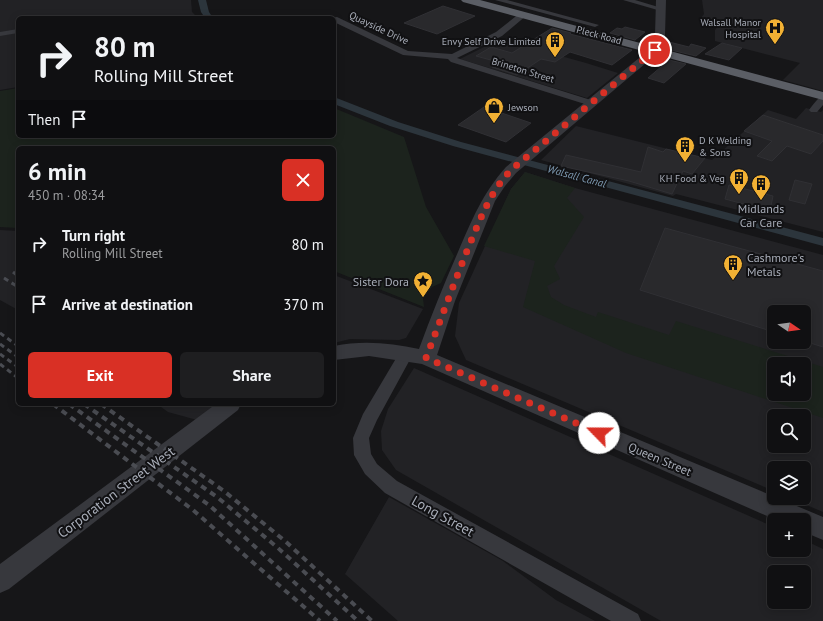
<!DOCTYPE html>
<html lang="en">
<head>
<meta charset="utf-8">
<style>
  :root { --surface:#101012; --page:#1e1e20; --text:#f1f3f6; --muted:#9c9d9f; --line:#303032; --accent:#d93025 }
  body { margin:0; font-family:"PT Sans",sans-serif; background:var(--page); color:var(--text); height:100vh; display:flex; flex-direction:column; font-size:15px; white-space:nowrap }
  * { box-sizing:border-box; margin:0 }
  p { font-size:13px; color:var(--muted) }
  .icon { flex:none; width:22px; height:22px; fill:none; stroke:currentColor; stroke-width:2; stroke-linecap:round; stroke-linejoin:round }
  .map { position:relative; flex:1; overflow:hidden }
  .side { position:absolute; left:16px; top:146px; width:320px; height:260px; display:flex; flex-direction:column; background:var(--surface); border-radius:6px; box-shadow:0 2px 10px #0003,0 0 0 1px var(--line) }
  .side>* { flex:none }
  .hud { position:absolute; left:16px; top:16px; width:320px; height:122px; border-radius:6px; box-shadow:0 2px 10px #0003,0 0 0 1px var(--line); background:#101012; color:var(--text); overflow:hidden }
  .needle { width:26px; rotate:103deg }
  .controls { position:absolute; left:767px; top:305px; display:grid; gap:8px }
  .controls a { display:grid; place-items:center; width:44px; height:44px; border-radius:6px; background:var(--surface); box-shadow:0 2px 10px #0003,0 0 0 1px var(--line); font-size:20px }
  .pin { position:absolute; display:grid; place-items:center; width:34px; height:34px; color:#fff; margin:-17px; border:2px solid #fff; border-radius:50%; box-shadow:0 1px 4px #0007 }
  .me { position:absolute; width:44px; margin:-22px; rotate:293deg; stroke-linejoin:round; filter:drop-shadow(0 0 3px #0008) }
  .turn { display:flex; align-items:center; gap:14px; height:84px; padding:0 12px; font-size:18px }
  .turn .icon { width:52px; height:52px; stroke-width:2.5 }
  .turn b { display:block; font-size:28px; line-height:34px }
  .then { display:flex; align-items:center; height:38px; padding:0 12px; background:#0003; gap:8px; font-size:15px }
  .round { display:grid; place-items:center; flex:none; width:42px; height:42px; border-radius:6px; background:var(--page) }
  .head { display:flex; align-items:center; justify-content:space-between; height:68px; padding:0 12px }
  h1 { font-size:24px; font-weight:600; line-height:30px }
  .button { display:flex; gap:8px; margin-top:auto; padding:8px 12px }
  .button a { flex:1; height:46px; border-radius:6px; background:var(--accent); color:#fff; font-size:16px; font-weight:600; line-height:46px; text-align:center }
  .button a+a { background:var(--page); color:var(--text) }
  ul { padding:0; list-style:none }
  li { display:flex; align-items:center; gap:12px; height:60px; padding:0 12px }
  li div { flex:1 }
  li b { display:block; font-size:15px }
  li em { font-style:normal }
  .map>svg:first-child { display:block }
  .built { fill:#222225; fill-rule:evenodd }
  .green { fill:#1c231d; fill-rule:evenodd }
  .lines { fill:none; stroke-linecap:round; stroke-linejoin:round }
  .canal { fill:#2c353c; fill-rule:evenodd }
  .building { fill:#29292c; stroke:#303034 }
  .minor { fill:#37383d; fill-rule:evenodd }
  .tertiary { fill:#37383d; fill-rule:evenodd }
  .trunk { fill:#5b5e65; fill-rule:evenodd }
  .rail-far1 { stroke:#4a4c52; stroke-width:3; stroke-dasharray:5 4; stroke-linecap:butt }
  .rail { stroke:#4a4c52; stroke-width:4; stroke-dasharray:6 5; stroke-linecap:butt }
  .route { stroke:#d93025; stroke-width:7; stroke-dasharray:0 12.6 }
  .labels { text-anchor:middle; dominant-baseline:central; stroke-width:4; stroke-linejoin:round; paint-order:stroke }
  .far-poi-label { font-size:10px; fill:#a8adb8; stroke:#111113; text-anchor:end }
  .far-street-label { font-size:10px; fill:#a8adb8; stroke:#111113 }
  .far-water-label { font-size:11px; font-style:italic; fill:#7f9bb3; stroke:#111113 }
  .poi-label { font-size:12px; fill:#a8adb8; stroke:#111113 }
  .street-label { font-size:12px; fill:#a8adb8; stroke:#111113 }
  .near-street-label { font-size:14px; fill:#a8adb8; stroke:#111113 }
</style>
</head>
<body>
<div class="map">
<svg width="823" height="621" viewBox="0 0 823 621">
  <rect width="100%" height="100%" fill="#161618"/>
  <g class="built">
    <polygon points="0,0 191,0 192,12 198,18 18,18 18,87 0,90"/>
    <polygon points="702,0 823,0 823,91 783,80 800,63 715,41 715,30 720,22 701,18 704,14"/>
    <polygon points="500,39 586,63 618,73 587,98 460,59"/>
    <polygon points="806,108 821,112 823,110 823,232 676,194 673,196 541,160 576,126 712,160 768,110 796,119"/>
    <path d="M 525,172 L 575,188 L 823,255 L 823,512 L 790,498 L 804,498 L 804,468 L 774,468 L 774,491 L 466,360 L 455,336 L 459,303 L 511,189 ZM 774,312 L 804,312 L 804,342 L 774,342 ZM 774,364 L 804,364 L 804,394 L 774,394 ZM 774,416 L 804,416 L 804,446 L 774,446 Z"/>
    <polygon points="0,230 18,231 18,310 0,300"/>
    <polygon points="334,275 423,309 406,338 399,340 350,339 334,343"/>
    <path d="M 414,368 L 774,527 L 774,550 L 804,550 L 804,540 L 823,549 L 823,621 L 661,621 L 396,470 L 382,450 L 381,431 L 388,409 ZM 774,572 L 804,572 L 804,602 L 774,602 Z"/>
    <polygon points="157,404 221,404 197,420 168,412"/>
    <polygon points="389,497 503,561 556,600 595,621 398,621 345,574"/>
  </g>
  <g class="green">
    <polygon points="18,88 18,136 334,136 334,108 404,137 426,207 454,256 441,283 432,287 423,298 424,307 334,271 334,148 18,148 18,228 0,227 0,91"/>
    <path d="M 525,172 L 575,188 L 567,198 L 584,217 L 554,266 L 560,279 L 547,286 L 551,297 L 564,305 L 596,317 L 598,312 L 669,335 L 676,321 L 823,367 L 823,418 L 626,353 L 523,307 L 535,261 L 484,246 L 511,189 ZM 774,364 L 804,364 L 804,394 L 774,394 Z"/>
  </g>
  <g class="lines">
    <g class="canal">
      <polygon points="198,0 206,0 209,12 213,18 205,18 201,12"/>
      <polygon points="334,97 398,122 461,142 823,238 823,246 453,146 390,126 334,104"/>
    </g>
  </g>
  <g class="building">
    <polygon points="443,6 475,16 437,34 404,23"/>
    <polygon points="625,27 645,32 635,40 610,33 617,28 622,29"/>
    <polygon points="552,28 571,33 570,34 632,50 612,65 570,52 555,62 541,59 517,75 492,67 498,62 476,56 491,47 512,53"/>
    <polygon points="665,41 689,47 691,44 706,48 696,56 671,50 664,43"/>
    <polygon points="722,43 742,48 729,60 705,54"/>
    <polygon points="669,60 686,64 664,83 648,78"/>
    <polygon points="484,107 531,123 506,142 458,125"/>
    <polygon points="763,115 823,135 823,141 811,154 787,146 772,161 757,156 772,141 744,131"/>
    <polygon points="648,147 663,152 666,149 705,158 692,174 683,171 672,194 629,181 561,166 566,155 641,172"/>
    <polygon points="795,180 812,184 805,204 789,200"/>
    <polygon points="729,185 773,196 770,211 725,199"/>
    <polygon points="665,228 823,271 823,347 804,341 804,312 774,312 774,332 640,290"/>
  </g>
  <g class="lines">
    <g class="minor">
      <polygon points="495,0 507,0 599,25 595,27"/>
      <polygon points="623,0 635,0 665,9 661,11"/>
      <polygon points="520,13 527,15 502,36 457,58 594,101 594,105 588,105 451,62 448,59 403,55 334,22 334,18 331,18 337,17 408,51 452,54 496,32"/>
      <polygon points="18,29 18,33 0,36 0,32"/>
      <path d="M 823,96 L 823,105 L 817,112 L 811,112 L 809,110 C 813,105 817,98 823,96 Z"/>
      <polygon points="406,348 411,350 413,354 377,420 369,438 371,454 377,464 397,481 638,614 641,621 611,621 385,493 365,474 354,455 353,438 363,414 401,350"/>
    </g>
    <g class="tertiary">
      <path d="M 656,0 L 666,0 L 665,35 L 659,52 L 516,173 L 505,186 L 495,201 L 455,301 L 437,355 L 823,517 L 823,540 L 804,532 L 804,520 L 776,520 L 422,364 L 369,356 L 334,360 L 334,346 C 363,340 391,343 419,349 C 431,316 444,284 458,252 C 472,220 482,194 506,167 L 650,49 L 655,35 Z"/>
      <polygon points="216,404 241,404 238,410 9,589 0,593 0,564"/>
    </g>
    <polygon class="trunk" points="461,0 480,0 823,92 823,100 463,2"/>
    <g class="rail-far1">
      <polyline points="13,272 18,276"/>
      <polyline points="4,278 18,287"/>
      <polyline points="0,333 18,346"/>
      <polyline points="0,344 18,357"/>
      <polyline points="0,354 18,367"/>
      <polyline points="0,364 18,378"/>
    </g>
    <g class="rail">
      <polyline points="53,404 193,510 320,621"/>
      <polyline points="69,404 209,505 337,621"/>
      <polyline points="84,404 217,497 278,548 358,621"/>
      <polyline points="101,404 224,491 285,541 372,621"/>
    </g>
  </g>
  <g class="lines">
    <path class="route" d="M 599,433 L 426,358 C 441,319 455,280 471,241 C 482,215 491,191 511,170 L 655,50"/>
  </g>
  <defs>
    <symbol id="hospital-pin" viewBox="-11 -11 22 30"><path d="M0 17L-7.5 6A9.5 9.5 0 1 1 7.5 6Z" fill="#f2b134" stroke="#111113"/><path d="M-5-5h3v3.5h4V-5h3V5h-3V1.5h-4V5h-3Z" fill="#111"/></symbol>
    <symbol id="building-pin" viewBox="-11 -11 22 30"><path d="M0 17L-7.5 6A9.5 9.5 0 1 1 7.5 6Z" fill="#f2b134" stroke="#111113"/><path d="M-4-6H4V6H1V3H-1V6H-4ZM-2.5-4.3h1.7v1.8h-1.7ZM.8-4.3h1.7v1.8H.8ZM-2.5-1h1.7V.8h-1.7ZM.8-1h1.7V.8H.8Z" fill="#111"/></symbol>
    <symbol id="shop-pin" viewBox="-11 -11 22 30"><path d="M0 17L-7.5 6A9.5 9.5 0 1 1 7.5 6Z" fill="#f2b134" stroke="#111113"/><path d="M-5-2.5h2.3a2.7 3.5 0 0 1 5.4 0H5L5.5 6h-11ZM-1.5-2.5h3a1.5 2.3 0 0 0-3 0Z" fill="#111"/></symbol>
    <symbol id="sight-pin" viewBox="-11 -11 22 30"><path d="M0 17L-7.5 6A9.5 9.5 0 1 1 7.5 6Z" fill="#f2b134" stroke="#111113"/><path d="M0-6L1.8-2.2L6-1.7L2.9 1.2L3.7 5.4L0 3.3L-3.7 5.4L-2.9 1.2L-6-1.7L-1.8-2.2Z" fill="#111"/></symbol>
  </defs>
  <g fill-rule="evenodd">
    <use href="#hospital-pin" x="764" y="17" width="22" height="30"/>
    <use href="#building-pin" x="544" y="30" width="22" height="30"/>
    <use href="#shop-pin" x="483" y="96" width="22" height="30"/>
    <use href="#building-pin" x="674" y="135" width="22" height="30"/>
    <use href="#building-pin" x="728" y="167" width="22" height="30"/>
    <use href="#building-pin" x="750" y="173" width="22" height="30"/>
    <use href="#building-pin" x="722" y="253" width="22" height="30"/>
    <use href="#sight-pin" x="412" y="270" width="22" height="30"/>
  </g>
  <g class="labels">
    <g class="far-poi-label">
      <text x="761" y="22">Walsall Manor<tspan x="761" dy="12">Hospital</tspan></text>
      <text x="541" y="41">Envy Self Drive Limited</text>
      <text x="508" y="107" text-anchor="start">Jewson</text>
      <text x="699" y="140" text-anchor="start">D K Welding<tspan x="699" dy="12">&amp; Sons</tspan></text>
      <text x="725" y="178">KH Food &amp; Veg</text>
    </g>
    <g class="far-street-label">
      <text transform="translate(379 28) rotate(25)">Quayside Drive</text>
      <text transform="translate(599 35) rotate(15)">Pleck Road</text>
      <text transform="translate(523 70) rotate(17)">Brineton Street</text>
    </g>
    <g class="far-water-label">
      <text transform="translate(577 176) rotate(15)">Walsall Canal</text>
    </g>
    <g class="poi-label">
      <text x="761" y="208">Midlands<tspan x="761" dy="14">Car Care</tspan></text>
      <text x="747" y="257" text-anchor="start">Cashmore's<tspan x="747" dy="14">Metals</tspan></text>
      <text x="409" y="281" text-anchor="end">Sister Dora</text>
    </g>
    <g class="street-label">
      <text transform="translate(660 459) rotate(23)">Queen Street</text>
    </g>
    <g class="near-street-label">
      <text transform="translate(116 492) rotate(-37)">Corporation Street West</text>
      <text transform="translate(443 516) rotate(29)">Long Street</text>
    </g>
  </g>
</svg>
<div class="controls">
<a><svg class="needle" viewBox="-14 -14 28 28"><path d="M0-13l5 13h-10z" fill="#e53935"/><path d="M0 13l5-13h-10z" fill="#9c9d9f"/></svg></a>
<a><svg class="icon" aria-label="sound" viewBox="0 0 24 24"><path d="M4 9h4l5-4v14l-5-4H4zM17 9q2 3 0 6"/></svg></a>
<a><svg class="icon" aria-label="search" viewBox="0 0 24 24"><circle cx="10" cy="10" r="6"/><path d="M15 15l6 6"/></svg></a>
<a><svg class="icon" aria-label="layers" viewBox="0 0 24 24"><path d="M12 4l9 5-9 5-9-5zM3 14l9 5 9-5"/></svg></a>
<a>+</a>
<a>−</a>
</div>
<div class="pin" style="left:655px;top:50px;background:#d93025"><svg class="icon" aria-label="arrive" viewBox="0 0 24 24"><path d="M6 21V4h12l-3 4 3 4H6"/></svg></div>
<svg class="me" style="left:599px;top:433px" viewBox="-20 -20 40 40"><circle r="19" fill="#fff"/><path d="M0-13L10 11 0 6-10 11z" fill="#d93025"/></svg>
<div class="hud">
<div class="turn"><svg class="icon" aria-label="right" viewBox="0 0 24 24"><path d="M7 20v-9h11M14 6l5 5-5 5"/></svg><div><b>80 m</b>Rolling Mill Street</div></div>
<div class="then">Then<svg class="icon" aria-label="arrive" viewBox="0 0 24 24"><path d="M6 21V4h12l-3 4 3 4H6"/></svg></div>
</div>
<section class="side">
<div class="head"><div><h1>6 min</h1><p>450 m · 08:34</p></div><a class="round" style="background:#d93025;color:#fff"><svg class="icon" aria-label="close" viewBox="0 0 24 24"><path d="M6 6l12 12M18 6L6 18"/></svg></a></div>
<ul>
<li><svg class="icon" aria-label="right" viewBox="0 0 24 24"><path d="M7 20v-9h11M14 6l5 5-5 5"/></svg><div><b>Turn right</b><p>Rolling Mill Street</p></div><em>80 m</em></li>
<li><svg class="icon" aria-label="arrive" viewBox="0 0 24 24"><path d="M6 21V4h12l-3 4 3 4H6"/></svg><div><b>Arrive at destination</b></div><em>370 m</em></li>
</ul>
<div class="button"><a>Exit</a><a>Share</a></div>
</section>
</div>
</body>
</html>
